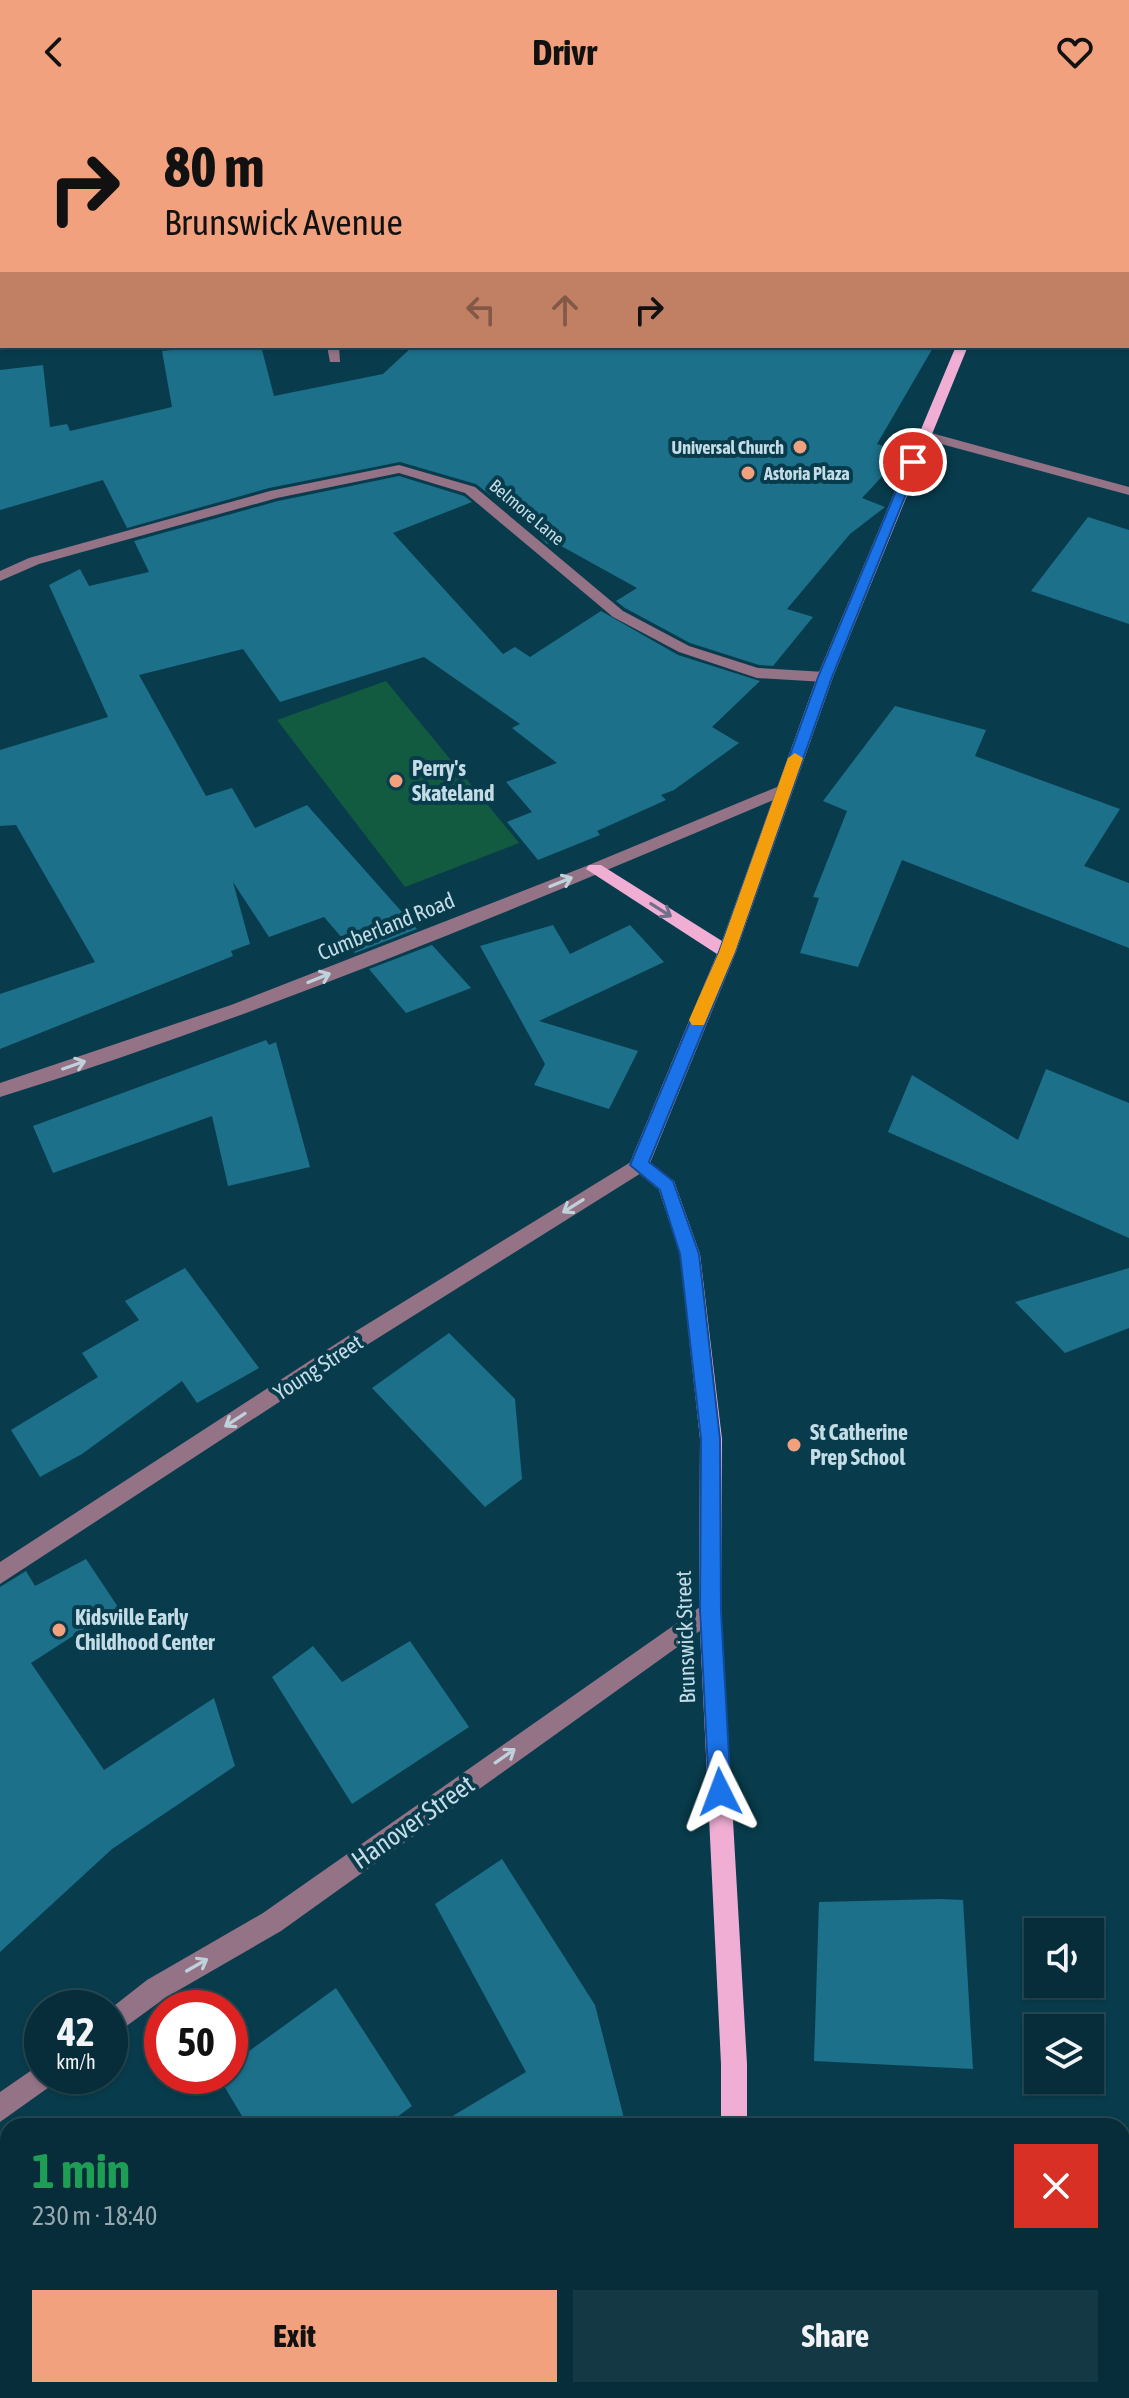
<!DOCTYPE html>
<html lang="en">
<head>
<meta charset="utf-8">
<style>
  :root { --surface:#062d39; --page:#143944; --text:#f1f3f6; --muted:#98a8ae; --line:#274953; --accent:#f2a17e }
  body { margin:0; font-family:"Asap Condensed",sans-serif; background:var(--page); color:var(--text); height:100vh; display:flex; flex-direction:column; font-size:30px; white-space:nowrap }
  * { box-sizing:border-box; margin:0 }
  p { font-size:26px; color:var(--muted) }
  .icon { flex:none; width:44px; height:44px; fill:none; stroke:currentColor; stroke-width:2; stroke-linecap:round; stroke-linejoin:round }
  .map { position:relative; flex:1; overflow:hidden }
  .details { position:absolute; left:0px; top:2014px; width:1130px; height:280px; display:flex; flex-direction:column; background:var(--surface); border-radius:24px 24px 0 0; box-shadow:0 2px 6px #0004,0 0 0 2px var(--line) }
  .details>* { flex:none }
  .guide { position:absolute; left:0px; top:0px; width:1130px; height:244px; box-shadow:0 2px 6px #0004,0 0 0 2px var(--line); background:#f2a17e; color:#111; overflow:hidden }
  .fabs { position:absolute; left:1024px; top:1814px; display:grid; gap:16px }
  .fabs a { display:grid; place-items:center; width:80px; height:80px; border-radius:0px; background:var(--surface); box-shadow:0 2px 6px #0004,0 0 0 2px var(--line); font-size:40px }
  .speed { position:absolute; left:24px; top:1886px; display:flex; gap:16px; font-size:40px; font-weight:700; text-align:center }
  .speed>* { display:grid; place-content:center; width:104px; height:104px; border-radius:50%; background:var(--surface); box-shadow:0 2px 6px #0004,0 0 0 2px var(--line); line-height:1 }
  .speed small { font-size:20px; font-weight:400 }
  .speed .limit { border:12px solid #d22; background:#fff; color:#111 }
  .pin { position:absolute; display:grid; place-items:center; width:68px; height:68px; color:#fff; margin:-34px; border:4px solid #fff; border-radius:50%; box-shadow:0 2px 8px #0007 }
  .me { position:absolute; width:88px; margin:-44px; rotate:357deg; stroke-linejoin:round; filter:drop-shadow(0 0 6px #0008) }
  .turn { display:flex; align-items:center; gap:28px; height:168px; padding:0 32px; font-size:36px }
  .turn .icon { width:104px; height:104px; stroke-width:2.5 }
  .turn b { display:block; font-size:56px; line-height:68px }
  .lanes { display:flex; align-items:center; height:76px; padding:0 32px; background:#0003; justify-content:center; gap:40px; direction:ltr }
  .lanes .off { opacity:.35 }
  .round { display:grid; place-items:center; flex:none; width:84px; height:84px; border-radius:0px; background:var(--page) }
  .head { display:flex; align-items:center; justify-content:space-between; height:136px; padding:0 32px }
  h1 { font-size:48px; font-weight:700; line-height:60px; color:#1e9e55 }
  .action { display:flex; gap:16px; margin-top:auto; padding:16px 32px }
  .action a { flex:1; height:92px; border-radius:0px; background:var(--accent); color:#111; font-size:32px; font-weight:700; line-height:92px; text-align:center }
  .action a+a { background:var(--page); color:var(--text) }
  header { display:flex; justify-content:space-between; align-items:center; height:104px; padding:0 32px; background:var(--accent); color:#111; font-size:36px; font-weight:700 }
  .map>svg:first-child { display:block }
  .green { fill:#125b41 }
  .building { fill:#1c708a }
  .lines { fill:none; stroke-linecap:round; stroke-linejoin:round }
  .minor { fill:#947386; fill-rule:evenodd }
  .major { fill:#f1aed5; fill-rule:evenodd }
  .oneway { stroke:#bfd2dc }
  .oneway2 { stroke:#716f8a }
  .route { fill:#1a73e8; stroke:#114b97; stroke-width:2 }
  .slow { fill:#f59e0b }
  .poi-dot { fill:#f2a17e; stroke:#083c4c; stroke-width:3 }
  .labels { text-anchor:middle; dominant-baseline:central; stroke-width:8; stroke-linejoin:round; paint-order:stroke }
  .far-poi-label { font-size:18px; font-weight:bold; fill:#c4dce6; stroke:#083c4c; text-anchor:end }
  .far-street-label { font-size:18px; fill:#c4dce6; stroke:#083c4c }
  .poi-label { font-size:22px; font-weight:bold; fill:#c4dce6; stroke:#083c4c; text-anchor:start }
  .street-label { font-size:22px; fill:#c4dce6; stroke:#083c4c }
  .near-street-label { font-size:26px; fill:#c4dce6; stroke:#083c4c }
</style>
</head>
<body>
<header><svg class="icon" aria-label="back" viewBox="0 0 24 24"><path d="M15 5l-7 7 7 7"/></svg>Drivr<svg class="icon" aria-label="heart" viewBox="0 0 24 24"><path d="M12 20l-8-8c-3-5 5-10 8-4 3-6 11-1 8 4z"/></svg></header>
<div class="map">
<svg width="1129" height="2294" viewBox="0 0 1129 2294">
  <rect width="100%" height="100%" fill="#083c4c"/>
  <polygon class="green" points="386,577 519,739 405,783 277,616"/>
  <g class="building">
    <polygon points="208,242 261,242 274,292 383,270 413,242 934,242 877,340 904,349 862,394 885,403 850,430 787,505 813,513 773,562 759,561 690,539 625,504 616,497 637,484 554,438 547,440 498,388 490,391 476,380 400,358 269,384 127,424 103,376 0,406 0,266 43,261 50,323 67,320 70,327 172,303 162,247"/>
    <polygon points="399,372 464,392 472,398 393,429 503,550 515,543 530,553 601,507 678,551 760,577 712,623 739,639 674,686 661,691 666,696 597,727 600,731 538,756 507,718 532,708 506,678 557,659 512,624 520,620 424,553 280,598 243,545 139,571 206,692 232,684 255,724 307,701 417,825 355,849 324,813 269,833 233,778 250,840 231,847 233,852 0,945 0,890 95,858 16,721 0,722 0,646 108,613 49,481 80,465 89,482 149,468 134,437 278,397"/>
    <polygon points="1088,413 1129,426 1129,520 1031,487"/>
    <polygon points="895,602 986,626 975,652 1120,705 1084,762 1129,779 1129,844 902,756 858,863 800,849 819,794 813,793 847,707 823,697"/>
    <polygon points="553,821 570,850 630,821 664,858 539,917 638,947 609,1005 534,981 545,960 480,842"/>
    <polygon points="432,841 471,884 406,909 369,865"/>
    <polygon points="266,936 269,941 276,938 310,1063 228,1082 212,1012 53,1069 33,1022"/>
    <polygon points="1046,965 1129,999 1129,1134 888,1028 912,971 1018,1036"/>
    <polygon points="185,1164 259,1264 197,1299 182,1277 82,1350 40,1373 11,1326 98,1273 82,1249 139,1216 125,1197"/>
    <polygon points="1129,1164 1129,1224 1065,1249 1015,1198"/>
    <polygon points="449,1229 515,1295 522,1375 485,1403 372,1284"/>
    <polygon points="86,1455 118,1503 31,1559 104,1666 214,1594 235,1662 112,1745 0,1848 0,1483 26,1467 35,1482"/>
    <polygon points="410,1537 469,1623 352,1700 272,1573 313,1542 342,1578"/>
    <polygon points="502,1755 595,1901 626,2022 436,2022 526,1968 435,1800"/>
    <polygon points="940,1795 963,1796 973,1965 814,1957 819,1798"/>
    <polygon points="336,1884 412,2002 385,2022 248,2022 218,1972 230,1972 230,1961"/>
  </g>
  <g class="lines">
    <g class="minor">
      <rect x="295" y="0" width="12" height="2"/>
      <polygon points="0,76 2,76 0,84"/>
      <polygon points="327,242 339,242 340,258 330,258"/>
      <polygon points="924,327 1129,383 1129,391 919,334 919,328"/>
      <polygon points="399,361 475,383 623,507 689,542 758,564 825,568 833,573 825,578 757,574 679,548 613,513 465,389 399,369 277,394 39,460 0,477 0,467 29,454 270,387"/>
      <path d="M 784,680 L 790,681 L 792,685 L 790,689 C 530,799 269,909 0,993 L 0,979 L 231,901 L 589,761 Z"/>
      <polygon points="639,1053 646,1056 649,1061 646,1066 362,1244 0,1480 0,1458 348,1232"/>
      <polygon points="710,1496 718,1500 721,1507 718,1514 281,1827 165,1894 110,1934 110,1905 147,1876 263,1809"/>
      <polygon points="42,1959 42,1972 56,1972 52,1981 0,2018 0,1988"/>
    </g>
    <g class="major">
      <polygon points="1114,0 1126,0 1112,2"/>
      <polygon points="956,242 968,242 833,573 736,848 650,1059 674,1077 700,1150 722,1335 721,1507 747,1960 747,2022 721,2022 721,1960 699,1507 700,1335 680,1150 659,1086 629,1061 717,850 586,765 589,761 601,761 722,837 817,573"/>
      <rect x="719" y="2286" width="28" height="8"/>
    </g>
  </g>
  <defs><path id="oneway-shaft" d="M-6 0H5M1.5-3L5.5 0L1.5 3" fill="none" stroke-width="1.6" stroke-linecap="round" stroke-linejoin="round" transform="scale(2)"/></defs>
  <g class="oneway">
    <use href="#oneway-shaft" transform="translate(561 778) rotate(-22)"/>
    <use href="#oneway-shaft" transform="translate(319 874) rotate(-22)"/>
    <use href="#oneway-shaft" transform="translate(74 961) rotate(-19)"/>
    <use href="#oneway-shaft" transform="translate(573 1102) rotate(148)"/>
    <use href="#oneway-shaft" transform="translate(235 1316) rotate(147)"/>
    <use href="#oneway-shaft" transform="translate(505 1652) rotate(-35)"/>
    <use href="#oneway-shaft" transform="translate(197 1861) rotate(-30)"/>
  </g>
  <use class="oneway2" href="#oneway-shaft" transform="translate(661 806) rotate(32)"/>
  <polygon class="route" points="909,356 919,358 832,573 735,848 649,1058 673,1077 699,1150 720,1335 721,1507 731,1688 727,1696 720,1699 712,1696 709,1688 700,1507 701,1335 680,1150 660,1086 630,1061 719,848 818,573"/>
  <polygon class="slow" points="795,649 803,654 735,848 704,921 692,921 689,916 719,848 788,654"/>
  <g class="poi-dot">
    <circle cx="800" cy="343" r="8"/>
    <circle cx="748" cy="369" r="8"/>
    <circle cx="396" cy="677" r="8"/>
    <circle cx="794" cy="1341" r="8"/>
    <circle cx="59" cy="1526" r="8"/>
  </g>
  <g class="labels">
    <g class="far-poi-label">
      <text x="784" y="343">Universal Church</text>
      <text x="764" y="369" text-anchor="start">Astoria Plaza</text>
    </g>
    <g class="far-street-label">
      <text transform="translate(527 408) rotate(40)">Belmore Lane</text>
    </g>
    <g class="poi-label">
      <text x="412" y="664">Perry's<tspan x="412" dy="25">Skateland</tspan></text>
      <text x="810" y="1328">St Catherine<tspan x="810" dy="25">Prep School</tspan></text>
      <text x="75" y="1513">Kidsville Early<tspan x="75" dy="25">Childhood Center</tspan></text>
    </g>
    <g class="street-label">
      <text transform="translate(386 822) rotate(-22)">Cumberland Road</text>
      <text transform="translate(318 1263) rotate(-33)">Young Street</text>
      <text transform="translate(685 1533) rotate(-92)">Brunswick Street</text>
    </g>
    <g class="near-street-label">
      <text transform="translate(413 1718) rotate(-35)">Hanover Street</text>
    </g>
  </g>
</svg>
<div class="fabs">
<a><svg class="icon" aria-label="sound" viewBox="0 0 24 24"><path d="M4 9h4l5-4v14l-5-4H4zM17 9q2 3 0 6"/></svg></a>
<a><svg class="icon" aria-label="layers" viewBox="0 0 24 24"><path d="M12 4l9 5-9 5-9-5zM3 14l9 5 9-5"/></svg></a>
</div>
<div class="speed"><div>42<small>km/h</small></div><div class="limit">50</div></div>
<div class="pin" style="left:913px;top:358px;background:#d93025"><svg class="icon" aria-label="arrive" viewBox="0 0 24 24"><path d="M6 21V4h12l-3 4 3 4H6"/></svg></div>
<svg class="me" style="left:720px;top:1688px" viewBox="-20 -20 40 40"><path d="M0-17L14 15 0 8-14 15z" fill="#1a73e8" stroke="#fff" stroke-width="4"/></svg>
<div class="guide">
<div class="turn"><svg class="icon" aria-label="right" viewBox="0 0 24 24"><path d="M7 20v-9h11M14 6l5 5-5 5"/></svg><div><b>80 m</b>Brunswick Avenue</div></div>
<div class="lanes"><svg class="icon off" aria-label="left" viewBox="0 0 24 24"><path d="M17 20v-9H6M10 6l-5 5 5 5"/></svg><svg class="icon off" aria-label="ahead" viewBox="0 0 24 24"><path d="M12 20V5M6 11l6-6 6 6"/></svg><svg class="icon" aria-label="right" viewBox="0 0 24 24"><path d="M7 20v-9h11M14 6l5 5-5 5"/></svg></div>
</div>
<section class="details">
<div class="head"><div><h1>1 min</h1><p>230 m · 18:40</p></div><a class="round" style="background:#d93025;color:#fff"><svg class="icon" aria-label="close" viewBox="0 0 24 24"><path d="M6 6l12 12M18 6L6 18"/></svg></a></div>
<div class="action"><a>Exit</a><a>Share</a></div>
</section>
</div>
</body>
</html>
